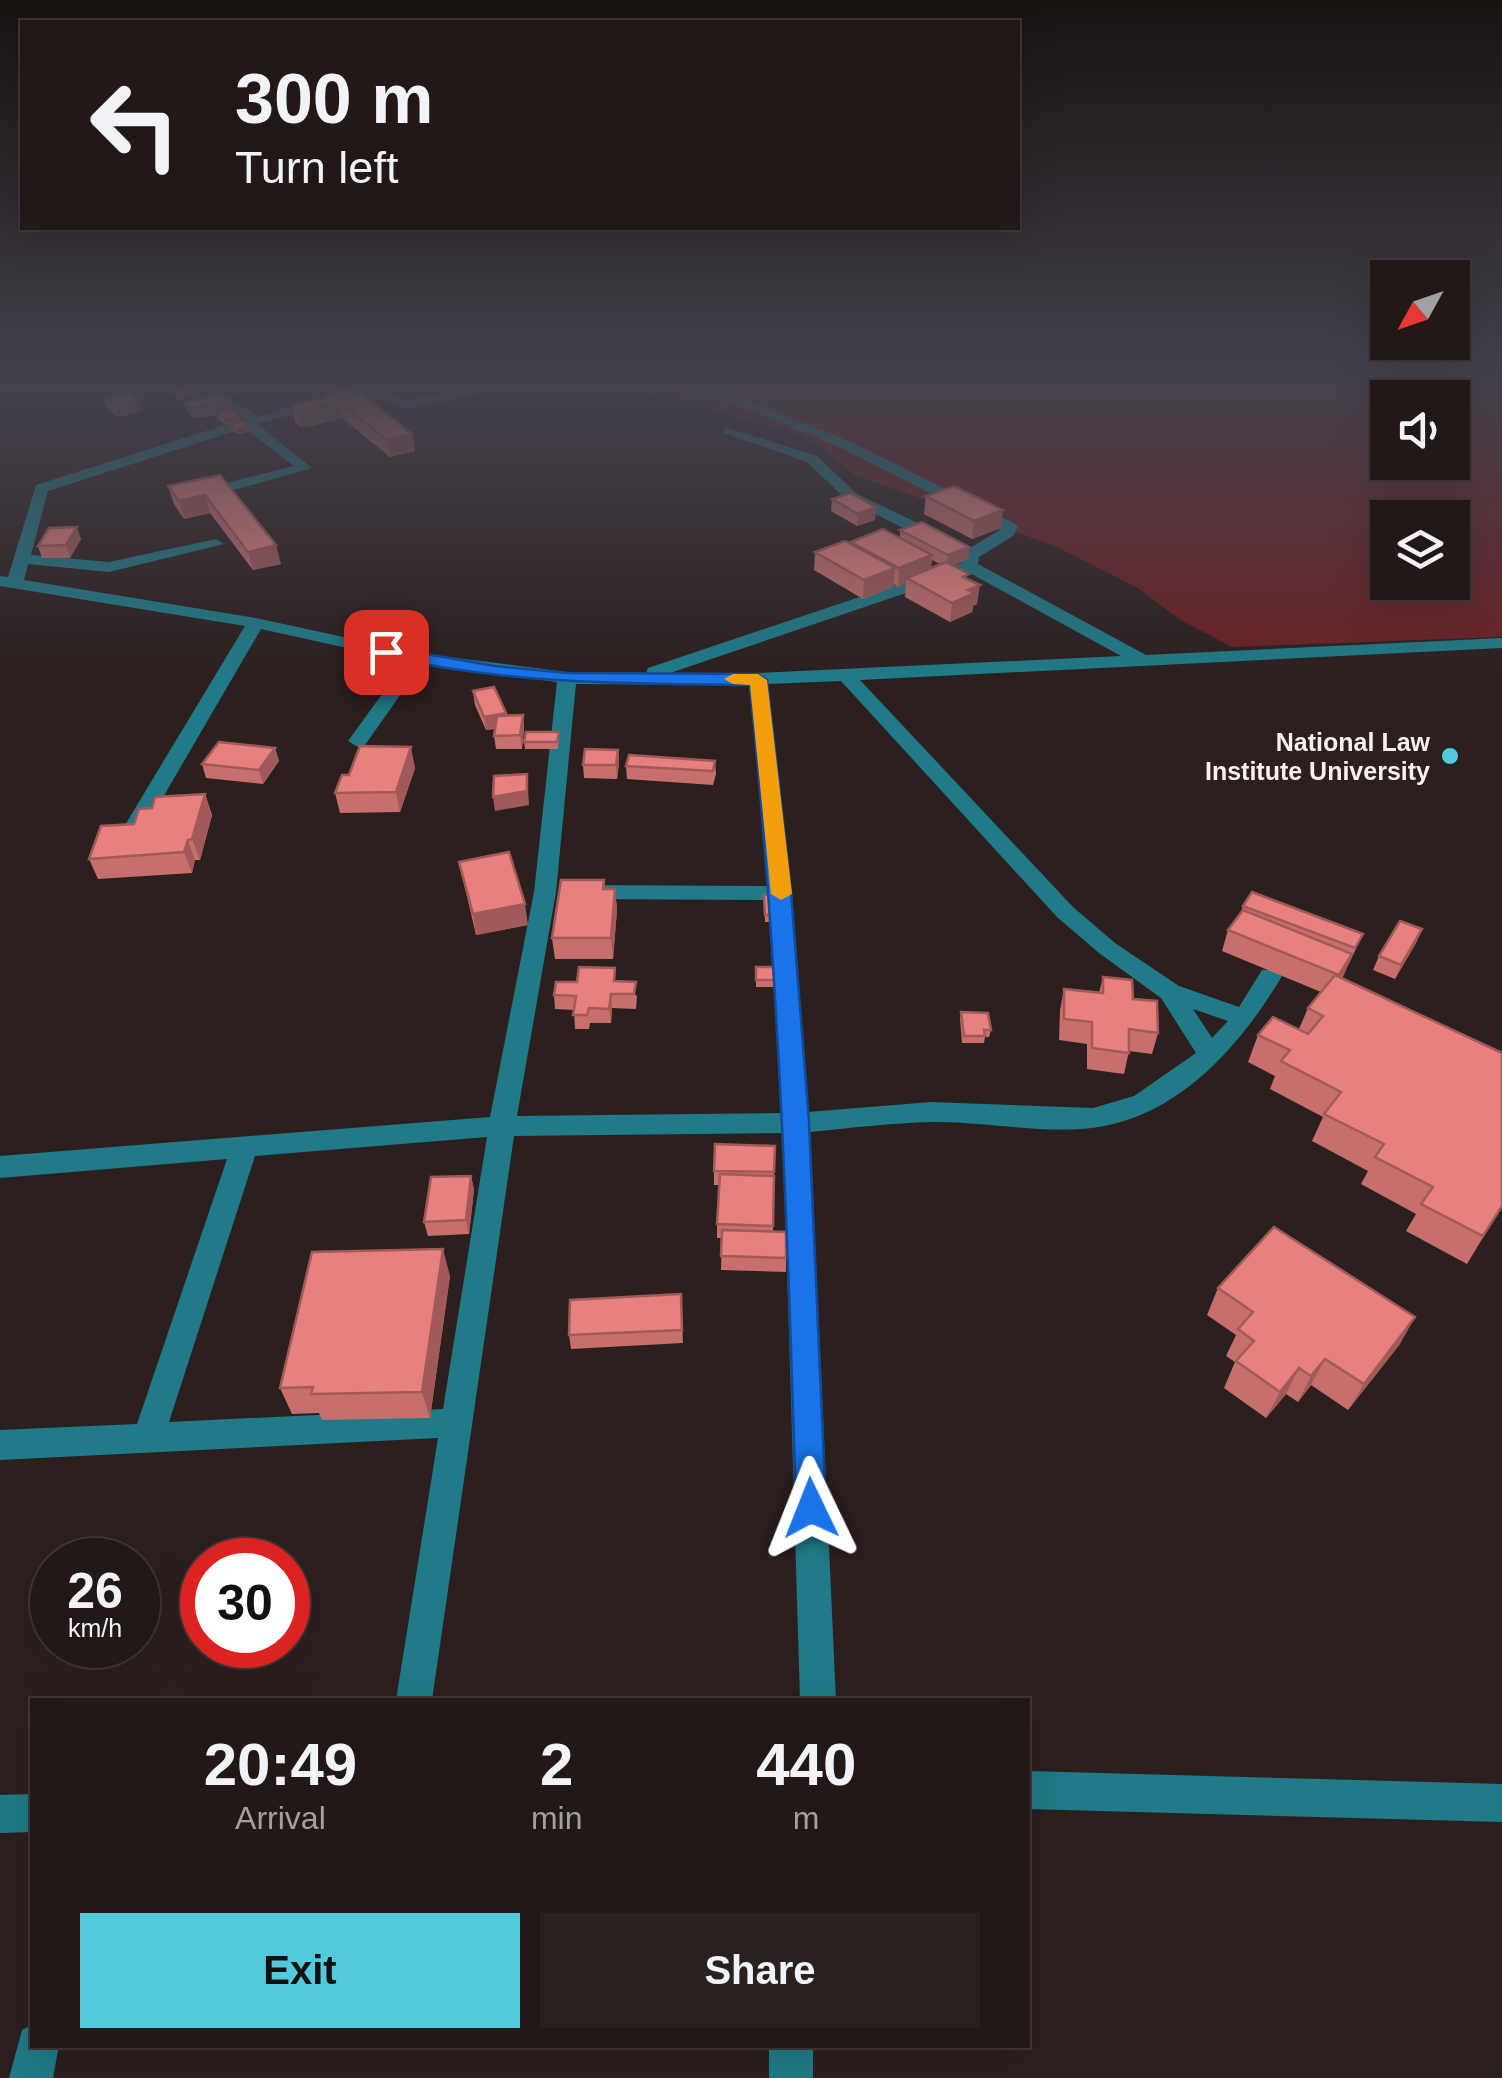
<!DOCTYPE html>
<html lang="en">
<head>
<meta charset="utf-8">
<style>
  :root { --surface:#211817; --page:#292120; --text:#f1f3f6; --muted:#a2a0a1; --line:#3e3736; --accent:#53cadc }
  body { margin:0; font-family:Arial,sans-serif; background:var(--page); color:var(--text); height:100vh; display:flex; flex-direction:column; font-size:38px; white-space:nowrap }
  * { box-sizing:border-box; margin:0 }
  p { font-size:32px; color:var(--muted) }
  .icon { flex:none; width:55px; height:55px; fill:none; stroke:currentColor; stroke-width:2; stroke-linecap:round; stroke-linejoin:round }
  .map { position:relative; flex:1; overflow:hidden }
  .details { position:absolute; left:30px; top:1698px; width:1000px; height:350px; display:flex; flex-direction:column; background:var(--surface); border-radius:0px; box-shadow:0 10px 40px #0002,0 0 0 2px var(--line) }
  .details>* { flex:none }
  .hud { position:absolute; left:20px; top:20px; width:1000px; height:210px; border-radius:0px; box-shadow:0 10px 40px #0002,0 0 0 2px var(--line); background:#211817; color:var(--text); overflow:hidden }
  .needle { width:65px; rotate:230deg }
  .buttons { position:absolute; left:1370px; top:260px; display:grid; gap:20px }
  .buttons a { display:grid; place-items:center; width:100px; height:100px; border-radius:0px; background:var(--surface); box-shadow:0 10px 40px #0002,0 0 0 2px var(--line); font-size:50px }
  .speed { position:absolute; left:30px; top:1538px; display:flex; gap:20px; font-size:50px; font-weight:700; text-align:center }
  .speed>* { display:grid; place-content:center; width:130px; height:130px; border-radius:50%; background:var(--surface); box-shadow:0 10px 40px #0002,0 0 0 2px var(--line); line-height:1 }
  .speed small { font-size:25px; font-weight:400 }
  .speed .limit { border:15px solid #d22; background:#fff; color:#111 }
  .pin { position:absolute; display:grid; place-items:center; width:85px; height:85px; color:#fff; margin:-42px; border-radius:20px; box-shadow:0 5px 15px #0006 }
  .me { position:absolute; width:110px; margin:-55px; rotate:358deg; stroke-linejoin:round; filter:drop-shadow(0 0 8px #0008) }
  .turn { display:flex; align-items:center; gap:35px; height:210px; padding:0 50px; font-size:45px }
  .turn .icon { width:130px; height:130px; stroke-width:2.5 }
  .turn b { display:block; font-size:70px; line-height:85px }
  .eta { display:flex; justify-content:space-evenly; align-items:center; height:170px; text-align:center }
  .eta b { font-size:60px; font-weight:700; line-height:70px }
  .cta { display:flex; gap:20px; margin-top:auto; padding:20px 50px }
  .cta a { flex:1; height:115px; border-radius:0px; background:var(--accent); color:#111; font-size:40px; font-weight:700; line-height:115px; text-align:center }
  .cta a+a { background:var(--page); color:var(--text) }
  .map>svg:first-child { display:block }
  .green { fill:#6a2124; fill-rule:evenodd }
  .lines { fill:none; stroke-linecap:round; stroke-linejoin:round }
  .minor { fill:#207a87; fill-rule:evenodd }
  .wall { fill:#c66f6d; fill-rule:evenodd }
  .shaded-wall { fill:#a15a59 }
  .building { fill:#e6817f; stroke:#a15a59; stroke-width:2.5 }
  .route { fill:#1a73e8; stroke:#114b97; stroke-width:2.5 }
  .slow { fill:#f59e0b }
  .poi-dot { fill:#53cadc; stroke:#2c201f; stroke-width:4 }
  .labels { text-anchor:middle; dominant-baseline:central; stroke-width:10; stroke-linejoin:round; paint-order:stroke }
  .far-poi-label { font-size:25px; font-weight:bold; fill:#f9f0ef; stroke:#2c201f; text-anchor:end }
</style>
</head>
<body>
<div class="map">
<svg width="1502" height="2078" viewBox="0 0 1502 2078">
  <rect width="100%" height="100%" fill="#2c201f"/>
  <path class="green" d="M 652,384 L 1502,384 L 1502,637 L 1232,647 L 1179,619 L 1138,588 L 1055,546 L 855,475 L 805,436 L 701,407 ZM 1388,398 L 1452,398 L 1452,462 L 1388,462 ZM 1388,518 L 1452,518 L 1452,582 L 1388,582 Z"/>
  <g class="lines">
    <g class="minor">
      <path d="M 192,384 L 208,384 L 258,416 L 372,384 L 395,384 L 384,389 L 407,400 L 499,384 L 531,384 L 407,408 L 391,405 L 371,393 L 257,424 L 312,468 L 220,494 L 215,492 L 215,486 L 294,466 L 244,428 L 48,491 L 31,555 L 109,562 L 216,539 L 224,544 L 109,572 L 28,564 L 24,580 L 256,618 L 417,653 L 567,672 L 646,673 L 648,668 L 961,563 L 962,557 L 847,500 L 807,462 L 724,433 L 724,427 L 817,456 L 857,494 L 970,548 L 1001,529 L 839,447 L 686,384 L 705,384 L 849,441 L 1016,524 L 1018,527 L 1013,536 L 979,557 L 978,564 L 1146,655 L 1502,638 L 1502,648 L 860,680 L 1073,907 L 1115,943 L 1179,986 L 1239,1007 L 1262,970 L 1278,970 L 1282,976 C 1241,1045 1178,1118 1092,1128 C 1040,1134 984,1121 932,1122 C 891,1123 850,1128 810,1132 L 836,1700 L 800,1700 L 783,1133 L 514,1136 L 432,1700 L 396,1700 L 438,1438 L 0,1460 L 0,1430 L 137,1424 L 227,1159 L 0,1178 L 0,1156 L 490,1117 L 534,892 L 557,682 L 422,664 L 365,745 L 358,747 L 348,741 L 406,661 L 261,629 L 141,835 L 133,836 L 122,830 L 245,626 L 0,586 L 0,576 L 8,577 L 36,485 L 244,419 ZM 968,572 L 1121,656 L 758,673 L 670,673 ZM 841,681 L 1057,917 L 1099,953 L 1161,998 L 1196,1053 L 1134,1096 L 1093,1108 L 931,1102 L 808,1112 L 792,893 L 768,684 ZM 576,684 L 749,685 L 769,886 L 581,885 L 570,892 L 581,899 L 770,900 L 782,1113 L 517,1116 L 556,892 ZM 1193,1009 L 1228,1021 L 1212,1038 ZM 487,1137 L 443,1409 L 169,1422 L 255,1156 Z"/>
      <polygon points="625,384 645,384 661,392 654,396"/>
      <polygon points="1028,1771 1502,1784 1502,1822 1028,1809"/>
      <polygon points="32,1794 32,1832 0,1833 0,1795"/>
      <polygon points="32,2025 32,2045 59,2045 53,2078 9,2078 22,2030"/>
      <rect x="769" y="2045" width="44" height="33"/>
    </g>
  </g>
  <g class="wall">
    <polygon points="220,384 254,384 255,389 233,394"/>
    <polygon points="326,391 412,434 415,451 390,457 342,418 302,428 295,422 292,405 327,397"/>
    <polygon points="103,398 143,410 118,417 107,409"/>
    <polygon points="185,403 228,410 240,416 242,421 251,431 238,434 231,430 230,425 227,426 218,419 217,415 195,418 189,414"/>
    <polygon points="220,475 281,564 253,570 210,513 184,519 174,504 168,486"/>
    <polygon points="926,496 1001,528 972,539 924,514"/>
    <polygon points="832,499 876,507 875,520 857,526 831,511"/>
    <path d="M 900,530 L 969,547 L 968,559 L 952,566 L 968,579 L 977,604 L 973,606 L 972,612 L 950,622 L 905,597 L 906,583 L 898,587 L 894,584 L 893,587 L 863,599 L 814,570 L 815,552 L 851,544 L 851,542 L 900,538 ZM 932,560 L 940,564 L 931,568 Z"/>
    <polygon points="81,539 70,558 42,558 38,546"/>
    <polygon points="473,691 506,715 523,715 524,728 522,749 496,749 494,736 495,729 486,730 475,705"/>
    <polygon points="559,732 558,749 525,749 524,742"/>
    <polygon points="275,748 279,761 263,784 206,778 202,764"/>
    <polygon points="618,750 619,763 617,779 584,778 583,765"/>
    <polygon points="715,761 716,774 713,785 627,779 626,766"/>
    <polygon points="415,768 400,812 340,813 335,793"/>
    <polygon points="205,794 212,815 200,860 195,860 192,873 98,879 89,859 134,824"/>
    <polygon points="459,862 528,925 476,935"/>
    <polygon points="604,880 605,889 615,889 617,910 613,959 555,959 552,938"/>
    <polygon points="778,894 779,922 765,922 764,895"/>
    <polygon points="1243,906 1363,934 1342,978 1502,1206 1467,1264 1406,1231 1416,1214 1361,1184 1368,1171 1312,1141 1323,1117 1270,1089 1275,1076 1248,1062 1258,1035 1299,1029 1308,1008 1321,992 1222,951 1228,930 1240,915"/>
    <polygon points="1422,929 1416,943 1395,979 1373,970 1379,956"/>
    <rect x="756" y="967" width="22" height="20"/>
    <polygon points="1103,977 1133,999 1158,1033 1152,1054 1129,1051 1124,1074 1087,1069 1087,1044 1059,1040 1060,1010 1064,989 1099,993"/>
    <polygon points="617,982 637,996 636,1009 612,1008 611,1023 590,1023 589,1029 575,1029 574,1010 555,1009 554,995"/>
    <polygon points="961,1012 991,1030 989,1037 985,1037 984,1043 962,1043 960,1019"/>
    <polygon points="714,1171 774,1172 773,1231 786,1232 786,1272 721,1270 722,1238 717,1238 717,1224 719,1185 714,1185"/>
    <polygon points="471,1176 474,1190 469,1234 428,1236 424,1222"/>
    <polygon points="450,1276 430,1418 322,1420 319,1413 292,1414 280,1388"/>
    <polygon points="1218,1288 1400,1344 1348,1410 1311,1385 1298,1402 1286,1394 1266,1418 1224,1388 1235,1362 1226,1356 1236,1335 1207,1315"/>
    <polygon points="681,1294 683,1343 571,1349 569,1335"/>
  </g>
  <g class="shaded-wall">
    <polygon points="230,384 254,384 255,389 233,394"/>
    <polygon points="193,391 194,397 178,401 177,396"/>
    <polygon points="139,399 143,410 118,417 115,406"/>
    <polygon points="339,401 342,418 302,428 298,411"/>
    <polygon points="226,402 229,413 195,418 191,407"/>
    <polygon points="240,416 242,422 227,426 226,420"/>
    <polygon points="249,425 251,431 238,434 237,429"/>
    <polygon points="412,434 415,451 390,457 387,440"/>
    <polygon points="205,495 210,513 184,519 179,501"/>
    <polygon points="876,507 875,520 857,526 858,514"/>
    <polygon points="1003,510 1001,528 972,539 974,521"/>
    <polygon points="77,527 81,539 70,558 66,545"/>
    <polygon points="276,545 281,564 253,570 248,552"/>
    <polygon points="969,547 968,559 946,568 948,555"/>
    <polygon points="932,555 930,573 907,578 906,583 898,587 899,568"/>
    <polygon points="895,568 893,587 863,599 864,580"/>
    <polygon points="980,585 977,604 973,606 972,612 950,622 952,603 968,590"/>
    <polygon points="506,713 507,726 486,730 484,717"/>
    <polygon points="523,715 524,728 522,749 520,735"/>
    <polygon points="411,747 415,768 400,812 396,792"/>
    <polygon points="275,748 279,761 263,784 259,770"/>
    <polygon points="618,750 619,763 617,779 616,765"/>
    <polygon points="527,774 529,805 495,811 493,797"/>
    <polygon points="205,794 212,815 200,860 192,839"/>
    <polygon points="188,840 195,860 192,873 184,852"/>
    <polygon points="615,889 617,910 613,959 611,938"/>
    <polygon points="525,904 528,925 476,935 473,914"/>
    <polygon points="1422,929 1416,943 1395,979 1401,965"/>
    <polygon points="1352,954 1344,975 1330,996 1339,975"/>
    <polygon points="611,994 612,1008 611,1023 609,1009"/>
    <polygon points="471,1176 474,1190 469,1234 466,1220"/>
    <polygon points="443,1249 450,1276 430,1418 422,1392"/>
    <polygon points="1415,1317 1400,1344 1348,1410 1364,1384"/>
    <polygon points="1325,1359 1311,1385 1298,1402 1311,1376"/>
    <polygon points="1299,1368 1286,1394 1266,1418 1280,1392"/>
  </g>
  <g class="building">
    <polygon points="350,385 412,434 387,440 339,401 298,411 292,405 332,396 326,391"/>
    <polygon points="185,387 193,391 177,396 170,391"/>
    <polygon points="128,392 139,399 115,406 103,398"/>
    <polygon points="215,395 226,402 191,407 185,403"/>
    <polygon points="231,409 240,416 226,420 216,413"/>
    <polygon points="242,421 249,425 237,429 230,424"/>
    <polygon points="220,475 276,545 248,552 205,495 179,501 168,486"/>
    <polygon points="954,486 1003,510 974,521 926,496"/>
    <polygon points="850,493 876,507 858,514 832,499"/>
    <polygon points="922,522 969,547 948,555 900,530"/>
    <polygon points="77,527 66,545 38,546 49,528"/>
    <polygon points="883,529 932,555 899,568 851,542"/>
    <polygon points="845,541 895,568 864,580 815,552"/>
    <polygon points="946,562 969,574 963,577 980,585 968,590 975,593 952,603 907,578"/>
    <polygon points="494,687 506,713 484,717 473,691"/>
    <polygon points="523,715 520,735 494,736 497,716"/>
    <polygon points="526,732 559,732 557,742 524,742"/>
    <polygon points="219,742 275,748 259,770 202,764"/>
    <polygon points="360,746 411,747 396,792 335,793 342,775 349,775"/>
    <polygon points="585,749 618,750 616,765 583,765"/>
    <polygon points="629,755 715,761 713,771 626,766"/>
    <polygon points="527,774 527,791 493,797 494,776"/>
    <polygon points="205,794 192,839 188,840 184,852 89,859 101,826 134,824 139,809 152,808 155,797"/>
    <polygon points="509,852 525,904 473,914 459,862"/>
    <polygon points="561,880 604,880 603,889 615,889 611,938 552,938"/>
    <polygon points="1252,892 1363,934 1355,948 1243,906"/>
    <polygon points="778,894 779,915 765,915 764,895"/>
    <polygon points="1243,910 1352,954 1339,975 1228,930"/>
    <polygon points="1400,921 1422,929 1401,965 1379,956"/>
    <polygon points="579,967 615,968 614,981 636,982 634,994 611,994 609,1009 589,1008 587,1015 573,1015 576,996 554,995 556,982 577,982"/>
    <rect x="756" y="967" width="22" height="13"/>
    <polygon points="1335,975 1502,1053 1502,1206 1483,1236 1421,1204 1433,1187 1375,1157 1384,1144 1324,1114 1341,1092 1281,1061 1290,1050 1258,1035 1273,1017 1308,1034 1323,1016 1308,1008"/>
    <polygon points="1103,977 1132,980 1133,999 1157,1001 1158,1033 1129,1029 1129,1053 1092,1048 1092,1022 1064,1019 1064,989 1103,993"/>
    <polygon points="961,1012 988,1013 991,1030 984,1030 985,1036 964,1036"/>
    <polygon points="715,1144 775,1146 774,1172 714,1171"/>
    <polygon points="720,1174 774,1176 773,1226 717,1224"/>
    <polygon points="471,1176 466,1220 424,1222 431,1177"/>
    <polygon points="1274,1227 1415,1317 1364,1384 1325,1359 1311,1376 1299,1368 1280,1392 1236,1361 1254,1341 1238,1329 1253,1312 1218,1288"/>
    <polygon points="722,1230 786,1232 786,1258 721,1256"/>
    <polygon points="443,1249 422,1392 311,1394 313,1387 280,1388 312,1252"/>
    <polygon points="681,1294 682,1330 569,1335 570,1300"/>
  </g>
  <linearGradient id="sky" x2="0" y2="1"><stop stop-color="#181211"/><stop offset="0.57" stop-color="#45424d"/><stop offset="1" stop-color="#45424d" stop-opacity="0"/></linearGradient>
  <rect width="1502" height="675" fill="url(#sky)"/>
  <path class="route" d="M 386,647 L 495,666 L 567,673 L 758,674 L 767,680 L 791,892 L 809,1122 L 826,1508 L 822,1518 L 811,1522 L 800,1518 L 796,1508 C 788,1232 778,959 750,685 C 625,684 503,684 380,655 L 378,652 Z"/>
  <polygon class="slow" points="758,674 767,680 792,894 781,900 771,894 750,685 733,684 724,679 733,674"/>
  <circle class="poi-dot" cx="1450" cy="756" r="10"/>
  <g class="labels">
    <g class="far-poi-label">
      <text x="1430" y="742">National Law<tspan x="1430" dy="29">Institute University</tspan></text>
    </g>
  </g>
</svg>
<div class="buttons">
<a><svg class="needle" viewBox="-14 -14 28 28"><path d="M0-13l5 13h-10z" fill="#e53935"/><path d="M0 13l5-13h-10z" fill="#a2a0a1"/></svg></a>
<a><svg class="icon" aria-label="sound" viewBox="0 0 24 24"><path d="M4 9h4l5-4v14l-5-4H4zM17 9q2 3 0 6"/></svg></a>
<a><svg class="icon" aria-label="layers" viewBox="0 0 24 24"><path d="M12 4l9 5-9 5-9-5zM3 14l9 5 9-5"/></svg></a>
</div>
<div class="speed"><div>26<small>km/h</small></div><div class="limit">30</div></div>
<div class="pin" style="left:386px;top:652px;background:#d93025"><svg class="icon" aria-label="arrive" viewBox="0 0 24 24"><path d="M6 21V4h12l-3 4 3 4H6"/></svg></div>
<svg class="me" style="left:811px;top:1508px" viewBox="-20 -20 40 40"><path d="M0-17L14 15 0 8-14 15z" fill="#1a73e8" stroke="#fff" stroke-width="4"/></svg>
<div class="hud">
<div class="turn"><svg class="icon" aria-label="left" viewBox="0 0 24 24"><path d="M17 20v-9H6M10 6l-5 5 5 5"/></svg><div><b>300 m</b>Turn left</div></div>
</div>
<section class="details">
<div class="eta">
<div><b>20:49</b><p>Arrival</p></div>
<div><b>2</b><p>min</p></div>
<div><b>440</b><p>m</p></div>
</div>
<div class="cta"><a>Exit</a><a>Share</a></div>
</section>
</div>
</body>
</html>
